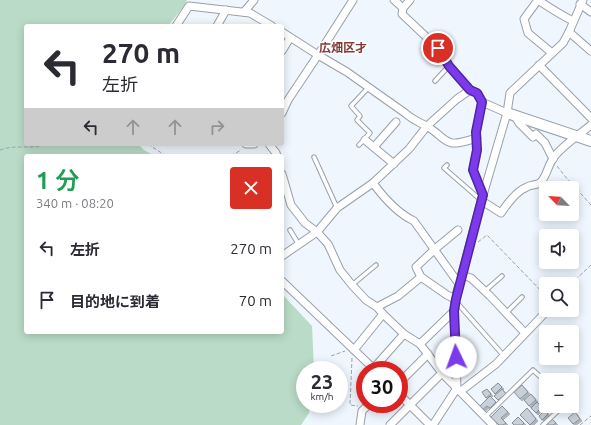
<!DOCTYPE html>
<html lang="ja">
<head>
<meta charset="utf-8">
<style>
  :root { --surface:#fff; --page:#f7f7f7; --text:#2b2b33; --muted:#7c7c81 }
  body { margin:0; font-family:Ubuntu,"Noto Sans JP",sans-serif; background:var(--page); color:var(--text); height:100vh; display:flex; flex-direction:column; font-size:15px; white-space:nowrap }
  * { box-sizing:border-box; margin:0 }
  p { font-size:13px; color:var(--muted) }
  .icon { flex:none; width:22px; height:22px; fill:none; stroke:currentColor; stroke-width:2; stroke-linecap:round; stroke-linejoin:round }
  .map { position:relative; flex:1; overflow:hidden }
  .sheet { position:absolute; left:24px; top:154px; width:260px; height:180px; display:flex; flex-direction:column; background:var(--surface); border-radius:4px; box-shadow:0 2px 10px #0003 }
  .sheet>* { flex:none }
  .banner { position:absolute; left:24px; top:24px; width:260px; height:122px; border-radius:4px; box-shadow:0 2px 10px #0003; background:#fff; color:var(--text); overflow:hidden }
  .needle { width:26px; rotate:295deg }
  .buttons { position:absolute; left:539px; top:181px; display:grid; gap:8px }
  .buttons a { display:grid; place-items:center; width:40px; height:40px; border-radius:4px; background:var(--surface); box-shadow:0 2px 10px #0003; font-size:20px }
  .speed { position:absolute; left:296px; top:361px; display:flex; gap:8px; font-size:20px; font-weight:700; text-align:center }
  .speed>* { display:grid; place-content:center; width:52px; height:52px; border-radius:50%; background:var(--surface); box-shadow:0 2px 10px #0003; line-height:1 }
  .speed small { font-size:10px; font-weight:400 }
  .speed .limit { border:6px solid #d22; background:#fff; color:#111 }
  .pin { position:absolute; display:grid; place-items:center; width:34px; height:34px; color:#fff; margin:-17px; border:2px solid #fff; border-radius:50%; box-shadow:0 1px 4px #0007 }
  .me { position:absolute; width:44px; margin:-22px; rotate:357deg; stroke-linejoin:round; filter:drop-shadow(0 0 3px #0008) }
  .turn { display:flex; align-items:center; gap:14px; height:84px; padding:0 12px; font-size:18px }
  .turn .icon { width:52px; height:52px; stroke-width:2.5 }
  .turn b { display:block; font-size:28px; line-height:34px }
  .lanes { display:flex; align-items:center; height:38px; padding:0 12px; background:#0003; justify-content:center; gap:20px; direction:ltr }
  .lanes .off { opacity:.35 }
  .round { display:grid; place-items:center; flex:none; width:42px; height:42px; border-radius:4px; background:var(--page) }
  .head { display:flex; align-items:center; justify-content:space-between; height:68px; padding:0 12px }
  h1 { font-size:24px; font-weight:600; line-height:30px; color:#1e9e55 }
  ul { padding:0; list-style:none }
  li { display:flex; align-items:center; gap:12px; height:52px; padding:0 12px }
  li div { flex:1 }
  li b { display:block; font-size:15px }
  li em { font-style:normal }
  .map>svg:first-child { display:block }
  .green { fill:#badbc7 }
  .building { fill:#c8d0d9; stroke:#878e97; filter:url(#shadow) }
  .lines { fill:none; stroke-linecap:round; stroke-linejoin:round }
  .lane-casing { stroke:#99a0a9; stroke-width:5.5 }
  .street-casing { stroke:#99a0a9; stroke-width:9 }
  .secondary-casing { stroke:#99a0a9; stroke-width:12 }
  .path { stroke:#9ea3aa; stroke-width:1; stroke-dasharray:4 2; stroke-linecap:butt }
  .lane { stroke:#fff; stroke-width:3.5 }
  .street { stroke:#fff; stroke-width:7 }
  .secondary { stroke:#fff; stroke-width:10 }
  .route-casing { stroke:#51269a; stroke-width:10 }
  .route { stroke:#7c3aed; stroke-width:7 }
  .labels { text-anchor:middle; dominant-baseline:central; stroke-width:3.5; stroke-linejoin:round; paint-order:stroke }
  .quarter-label { font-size:12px; font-weight:bold; fill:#823a36; stroke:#fff }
</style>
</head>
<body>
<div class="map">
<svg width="591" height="425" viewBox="0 0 591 425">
  <defs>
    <filter id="shadow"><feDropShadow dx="2" dy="2" stdDeviation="0" flood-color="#0004"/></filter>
  </defs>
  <rect width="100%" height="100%" fill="#eff6fe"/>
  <polygon class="green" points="0,0 187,0 184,6 168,26 26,26 26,144 138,144 144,150 155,156 26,156 26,332 282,332 282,294 312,326 314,369 314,370 305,370 305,404 310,404 309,413 301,425 0,425"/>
  <g class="building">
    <polygon points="498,383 502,387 495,394 491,389"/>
    <polygon points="522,385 528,392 520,399 514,392"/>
    <polygon points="487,389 491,394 486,398 482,392"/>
    <polygon points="502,389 506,394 498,400 494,396"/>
    <polygon points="531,394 536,400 529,406 524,400"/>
    <polygon points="490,396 496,402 490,408 487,406 482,410 479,407"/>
    <polygon points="537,402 542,407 536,413 531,408"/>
    <polygon points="502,406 508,412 501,418 506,423 503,425 499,425 491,417"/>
    <polygon points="527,408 536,419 530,425 520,415"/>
    <polygon points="545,410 548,414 542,420 539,416"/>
    <polygon points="575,412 580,419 573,424 568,418"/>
    <polygon points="518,417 524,423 522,425 514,425 512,423"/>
    <polygon points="552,419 556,423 553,425 547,425 546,424"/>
  </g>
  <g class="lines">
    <defs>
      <g id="lane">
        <polyline points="435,81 449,66"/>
        <polyline points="359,145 370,133 357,120 360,116 351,106 369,87"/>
        <polyline points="314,157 337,208"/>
        <polyline points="447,165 444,168 482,201"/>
        <polyline points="290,230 299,245"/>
        <polyline points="352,285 376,265"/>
        <polyline points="485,291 502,276"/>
        <polyline points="455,303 459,305 504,356"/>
        <polyline points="506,313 522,297"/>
        <polyline points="485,417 533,370 546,382"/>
        <polyline points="543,425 561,408"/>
      </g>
      <g id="street">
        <path d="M 353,0 L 318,55 L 347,72 L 405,113 C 415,122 421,122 431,129 C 438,133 444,142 452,143 C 460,144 469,140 477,138"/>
        <polyline points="394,0 403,8"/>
        <polyline points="410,0 403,8 402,14 438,48 449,66 470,90 477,93 482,102 507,113"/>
        <polyline points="538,0 524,19 528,33 552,53"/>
        <path d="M 538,0 C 550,8 561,15 573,21"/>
        <polyline points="580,4 591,12"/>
        <polyline points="244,12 254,0"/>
        <polyline points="176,26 189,6 250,13 272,26"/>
        <polyline points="217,26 226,10"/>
        <polyline points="282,32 318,55 288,100 282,113"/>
        <polyline points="569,32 591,51"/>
        <polyline points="282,51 290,38"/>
        <polyline points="539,65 591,118"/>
        <polyline points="482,102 476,132 477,150 473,170 483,195"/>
        <polyline points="515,116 519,123 533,137 536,134 545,143 553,159"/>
        <polyline points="365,140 394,164"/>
        <polyline points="246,144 254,144"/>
        <polyline points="269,144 276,153 277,156"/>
        <polyline points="374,147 396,122"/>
        <polyline points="282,174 291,205 305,223 317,232 328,244 340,270 352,285 366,300 377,307 383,314 404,334 420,344 442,373 493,425"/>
        <path d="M 373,183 C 384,198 397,213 414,221 L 459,284"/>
        <path d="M 482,201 L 501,213 C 507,204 516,191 527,187 C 531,184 537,186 541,182 C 547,175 548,165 554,157 C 563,145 579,135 591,125"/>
        <polyline points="282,256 317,232 337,208 373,183 409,149 427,126 457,99 470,90"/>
        <polyline points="462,275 471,278 490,296 525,333"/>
        <polyline points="282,281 375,370"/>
        <polyline points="455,299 447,295 421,277 416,267 435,249 458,230"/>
        <polyline points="377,307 398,296 421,277"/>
        <polyline points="420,344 454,311"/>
        <polyline points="354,350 383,314"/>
        <polyline points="373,369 404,334"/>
        <polyline points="399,383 428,354"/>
        <polyline points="461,391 496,364 543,315 546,309"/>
        <polyline points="399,394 430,425"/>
        <polyline points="360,425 362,411 369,404"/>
        <polyline points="390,425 442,373"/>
        <polyline points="433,425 457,388 454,311 455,299 483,195 507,113 510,93 563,43 569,32 583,0"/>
      </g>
      <polyline id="secondary" points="507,113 591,141"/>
    </defs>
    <use href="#lane" class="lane-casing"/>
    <use href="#street" class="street-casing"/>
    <use href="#secondary" class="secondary-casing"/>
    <g class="path">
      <polyline points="148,144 166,156"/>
      <path d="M 0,150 C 15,144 31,150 46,144"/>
      <polyline points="231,156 241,150"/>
      <polyline points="557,166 564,175 591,205"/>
      <polyline points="478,242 487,235 546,296"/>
      <polyline points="571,284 591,265"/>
      <polyline points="331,356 345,351"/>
      <polyline points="352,358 350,405 358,406"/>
      <polyline points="580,425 591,416"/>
    </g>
    <use href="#lane" class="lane"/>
    <use href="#street" class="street"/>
    <use href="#secondary" class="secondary"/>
  </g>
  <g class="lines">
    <defs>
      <polyline id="route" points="438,48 449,66 470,90 477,93 482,102 476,132 477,150 473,170 483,195 456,299 454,311 456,357"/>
    </defs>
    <use href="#route" class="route-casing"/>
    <use href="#route" class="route"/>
  </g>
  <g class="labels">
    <g class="quarter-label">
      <text x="343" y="47">広畑区才</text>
    </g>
  </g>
</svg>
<div class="buttons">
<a><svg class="needle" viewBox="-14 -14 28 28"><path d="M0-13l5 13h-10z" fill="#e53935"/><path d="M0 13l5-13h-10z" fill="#7c7c81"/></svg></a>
<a><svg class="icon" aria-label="sound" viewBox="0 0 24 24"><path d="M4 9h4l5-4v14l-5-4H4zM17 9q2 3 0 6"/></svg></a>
<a><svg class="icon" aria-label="search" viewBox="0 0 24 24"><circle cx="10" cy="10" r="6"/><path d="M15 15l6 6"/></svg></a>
<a>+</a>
<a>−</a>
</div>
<div class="speed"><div>23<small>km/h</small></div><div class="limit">30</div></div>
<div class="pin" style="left:438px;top:48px;background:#d93025"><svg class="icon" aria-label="arrive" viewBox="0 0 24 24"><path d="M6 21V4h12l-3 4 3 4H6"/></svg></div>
<svg class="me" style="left:456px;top:357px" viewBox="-20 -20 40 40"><circle r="19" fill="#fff"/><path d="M0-13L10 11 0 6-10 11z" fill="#7c3aed"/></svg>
<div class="banner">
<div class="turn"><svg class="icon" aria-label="left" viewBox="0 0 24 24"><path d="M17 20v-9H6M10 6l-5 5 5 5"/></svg><div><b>270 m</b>左折</div></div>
<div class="lanes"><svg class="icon" aria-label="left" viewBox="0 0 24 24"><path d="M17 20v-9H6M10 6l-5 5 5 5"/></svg><svg class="icon off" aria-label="ahead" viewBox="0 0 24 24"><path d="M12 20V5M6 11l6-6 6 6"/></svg><svg class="icon off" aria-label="ahead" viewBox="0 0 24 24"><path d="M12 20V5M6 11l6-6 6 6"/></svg><svg class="icon off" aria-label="right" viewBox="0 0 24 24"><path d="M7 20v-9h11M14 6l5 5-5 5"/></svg></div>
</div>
<section class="sheet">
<div class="head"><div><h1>1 分</h1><p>340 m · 08:20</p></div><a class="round" style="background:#d93025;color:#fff"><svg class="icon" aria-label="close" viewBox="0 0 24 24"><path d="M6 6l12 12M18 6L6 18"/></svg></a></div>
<ul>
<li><svg class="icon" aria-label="left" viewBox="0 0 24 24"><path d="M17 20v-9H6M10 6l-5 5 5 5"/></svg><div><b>左折</b></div><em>270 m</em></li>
<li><svg class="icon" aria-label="arrive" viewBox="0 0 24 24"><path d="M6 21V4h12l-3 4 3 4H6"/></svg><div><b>目的地に到着</b></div><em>70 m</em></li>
</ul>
</section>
</div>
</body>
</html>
